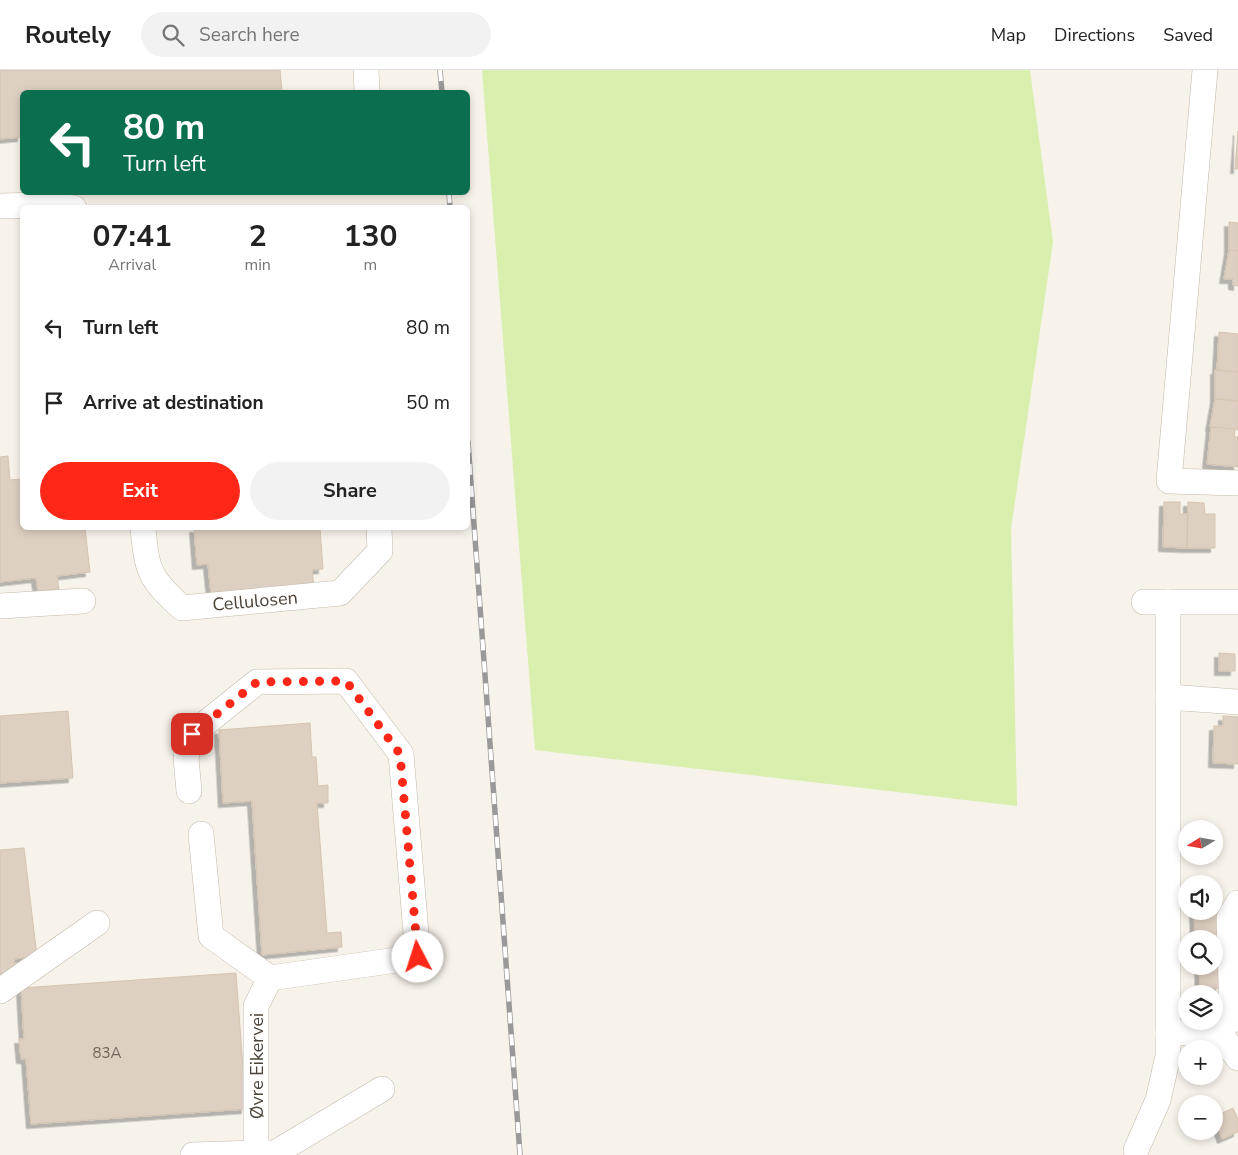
<!DOCTYPE html>
<html lang="en">
<head>
<meta charset="utf-8">
<style>
  :root { --surface:#fff; --page:#f2f2f2; --text:#222; --muted:#767676; --line:#e0e0e0; --accent:#ff2718 }
  body { margin:0; font-family:"Nunito Sans",sans-serif; background:var(--page); color:var(--text); height:100vh; display:flex; flex-direction:column; font-size:19px; white-space:nowrap }
  * { box-sizing:border-box; margin:0 }
  p { font-size:16px; color:var(--muted) }
  .icon { flex:none; width:28px; height:28px; fill:none; stroke:currentColor; stroke-width:2; stroke-linecap:round; stroke-linejoin:round }
  .map { position:relative; flex:1; overflow:hidden }
  .details { position:absolute; left:20px; top:135px; width:450px; height:325px; display:flex; flex-direction:column; background:var(--surface); border-radius:8px; box-shadow:0 2px 8px #0003 }
  .details>* { flex:none }
  .hud { position:absolute; left:20px; top:20px; width:450px; height:105px; border-radius:8px; box-shadow:0 2px 8px #0003; background:#0b6e4f; color:#fff; overflow:hidden }
  .needle { width:32px; rotate:259deg }
  .tools { position:absolute; left:1178px; top:750px; display:grid; gap:10px }
  .tools a { display:grid; place-items:center; width:45px; height:45px; border-radius:50%; background:var(--surface); box-shadow:0 2px 8px #0003; font-size:25px }
  .pin { position:absolute; display:grid; place-items:center; width:42px; height:42px; color:#fff; margin:-21px; border-radius:10px; box-shadow:0 2px 8px #0006 }
  .me { position:absolute; width:55px; margin:-28px; rotate:355deg; stroke-linejoin:round; filter:drop-shadow(0 0 4px #0008) }
  .turn { display:flex; align-items:center; gap:18px; height:105px; padding:0 20px; font-size:22px }
  .turn .icon { width:65px; height:65px; stroke-width:2.5 }
  .turn b { display:block; font-size:35px; line-height:42px }
  .eta { display:flex; justify-content:space-evenly; align-items:center; height:85px; text-align:center }
  .eta b { font-size:30px; font-weight:700; line-height:35px }
  .action { display:flex; gap:10px; margin-top:auto; padding:10px 20px }
  .action a { flex:1; height:58px; border-radius:30px; background:var(--accent); color:#fff; font-size:20px; font-weight:700; line-height:58px; text-align:center }
  .action a+a { background:var(--page); color:var(--text) }
  ul { padding:0; list-style:none }
  li { display:flex; align-items:center; gap:15px; height:75px; padding:0 20px }
  li div { flex:1 }
  li b { display:block; font-size:19px }
  li em { font-style:normal }
  header { display:flex; align-items:center; gap:30px; box-sizing:border-box; height:70px; padding:0 25px; background:var(--surface); border-bottom:1px solid var(--line) }
  header strong { font-size:24px }
  nav { display:flex; gap:28px; margin-inline-start:auto; font-size:18px }
  .search { width:350px; height:45px; background:var(--page); display:flex; align-items:center; gap:12px; box-sizing:border-box; padding:0 18px; border-radius:28px; color:var(--muted); font-size:19px }
  .map>svg:first-child { display:block }
  .green { fill:#d8efae }
  .building { fill:#ddcfc1; stroke:#d5c4b0; filter:url(#shadow) }
  .lines { fill:none; stroke-linecap:round; stroke-linejoin:round }
  .minor-casing { stroke:#c3b9ab; stroke-width:26 }
  .minor { stroke:#fff; stroke-width:25 }
  .rail-casing { stroke:#999; stroke-width:5.5 }
  .rail { stroke:#fff; stroke-width:4; stroke-dasharray:11; stroke-linecap:butt }
  .route { stroke:#ff2718; stroke-width:9; stroke-dasharray:0 16.2 }
  .labels { text-anchor:middle; dominant-baseline:central; stroke-width:5; stroke-linejoin:round; paint-order:stroke }
  .number-label { font-size:15px; fill:#70655a }
  .street-label { font-size:18px; fill:#4c4237; stroke:#fff }
</style>
</head>
<body>
<header>
<strong>Routely</strong>
<div class="search"><svg class="icon" aria-label="search" viewBox="0 0 24 24"><circle cx="10" cy="10" r="6"/><path d="M15 15l6 6"/></svg>Search here</div>
<nav><a>Map</a><a>Directions</a><a>Saved</a></nav>
</header>
<div class="map">
<svg width="1238" height="1085" viewBox="0 0 1238 1085">
  <defs>
    <filter id="shadow"><feDropShadow dx="-4.5" dy="4.5" stdDeviation="0" flood-color="#0004"/></filter>
  </defs>
  <rect width="100%" height="100%" fill="#f7f2ea"/>
  <polygon class="green" points="482,0 1030,0 1053,172 1011,459 1017,736 535,680"/>
  <g class="building">
    <polygon points="0,0 280,0 282,22 22,22 22,67 0,69"/>
    <polygon points="1238,61 1238,99 1235,99"/>
    <polygon points="1229,152 1238,153 1238,181 1229,180"/>
    <polygon points="1229,180 1238,181 1238,216 1233,215 1233,209 1224,209"/>
    <polygon points="1219,262 1238,264 1238,302 1217,300"/>
    <polygon points="1215,300 1238,302 1238,331 1215,329"/>
    <polygon points="1215,329 1238,331 1238,360 1210,357"/>
    <polygon points="1211,357 1235,359 1234,367 1238,367 1238,397 1207,394"/>
    <polygon points="8,386 10,410 22,409 22,458 85,458 90,502 57,506 59,519 38,521 36,508 0,512 0,387"/>
    <polygon points="1164,432 1180,432 1180,444 1188,444 1187,478 1163,477"/>
    <polygon points="1188,432 1204,433 1205,444 1215,444 1215,478 1187,478"/>
    <polygon points="194,458 320,458 323,499 312,500 314,516 211,524 208,494 197,495"/>
    <polygon points="1219,583 1235,584 1235,601 1219,601"/>
    <polygon points="68,641 73,708 0,713 0,646"/>
    <polygon points="1223,646 1238,647 1238,694 1213,693 1214,656 1223,656"/>
    <polygon points="310,653 312,687 316,687 318,716 328,715 328,733 317,733 327,863 341,862 342,877 262,885 252,731 223,733 219,660"/>
    <polygon points="24,778 37,886 14,889 15,903 0,904 0,780"/>
    <polygon points="1217,821 1218,864 1195,865 1194,841 1214,841 1214,822"/>
    <polygon points="1214,890 1220,890 1220,918 1200,919 1199,896 1214,896"/>
    <polygon points="236,903 246,1039 31,1054 26,989 21,989 19,969 24,969 21,918"/>
    <polygon points="1233,1038 1238,1049 1238,1062 1222,1069 1214,1047"/>
  </g>
  <g class="lines">
    <defs>
      <g id="minor">
        <polyline points="366,0 367,22"/>
        <polyline points="1205,0 1169,411 1238,413"/>
        <polyline points="0,136 41,135 74,138"/>
        <path d="M 143,458 C 147,501 149,508 182,538 L 340,523 L 380,481 L 379,458"/>
        <polyline points="1144,532 1238,532"/>
        <polyline points="0,536 83,531"/>
        <polyline points="1168,627 1238,632"/>
        <polyline points="189,721 186,688 192,664 257,612 346,611 401,684 418,887 270,908 256,936 256,1083 193,1085"/>
        <polyline points="201,764 211,866 270,908"/>
        <polyline points="0,921 97,853"/>
        <polyline points="1219,962 1238,988"/>
        <polyline points="1168,963 1219,962 1228,953 1232,941 1229,848 1238,833"/>
        <polyline points="1136,1080 1158,1030 1168,986 1168,532"/>
        <polyline points="256,1083 275,1083 382,1019"/>
      </g>
    </defs>
    <use href="#minor" class="minor-casing"/>
    <use href="#minor" class="minor"/>
    <defs>
      <g id="rail">
        <polyline points="440,0 442,22"/>
        <polyline points="449,122 450,138"/>
        <polyline points="468,372 520,1085"/>
      </g>
    </defs>
    <use href="#rail" class="rail-casing"/>
    <use href="#rail" class="rail"/>
  </g>
  <g class="lines">
    <polyline class="route" points="192,664 257,612 346,611 400,684 418,887"/>
  </g>
  <g class="labels">
    <g class="number-label">
      <text x="107" y="983">83A</text>
    </g>
    <g class="street-label">
      <text transform="translate(255 531) rotate(-5)">Cellulosen</text>
      <text transform="translate(257 996) rotate(-90)">Øvre Eikervei</text>
    </g>
  </g>
</svg>
<div class="tools">
<a><svg class="needle" viewBox="-14 -14 28 28"><path d="M0-13l5 13h-10z" fill="#e53935"/><path d="M0 13l5-13h-10z" fill="#767676"/></svg></a>
<a><svg class="icon" aria-label="sound" viewBox="0 0 24 24"><path d="M4 9h4l5-4v14l-5-4H4zM17 9q2 3 0 6"/></svg></a>
<a><svg class="icon" aria-label="search" viewBox="0 0 24 24"><circle cx="10" cy="10" r="6"/><path d="M15 15l6 6"/></svg></a>
<a><svg class="icon" aria-label="layers" viewBox="0 0 24 24"><path d="M12 4l9 5-9 5-9-5zM3 14l9 5 9-5"/></svg></a>
<a>+</a>
<a>−</a>
</div>
<div class="pin" style="left:192px;top:664px;background:#d93025"><svg class="icon" aria-label="arrive" viewBox="0 0 24 24"><path d="M6 21V4h12l-3 4 3 4H6"/></svg></div>
<svg class="me" style="left:418px;top:887px" viewBox="-20 -20 40 40"><circle r="19" fill="#fff"/><path d="M0-13L10 11 0 6-10 11z" fill="#ff2718"/></svg>
<div class="hud">
<div class="turn"><svg class="icon" aria-label="left" viewBox="0 0 24 24"><path d="M17 20v-9H6M10 6l-5 5 5 5"/></svg><div><b>80 m</b>Turn left</div></div>
</div>
<section class="details">
<div class="eta">
<div><b>07:41</b><p>Arrival</p></div>
<div><b>2</b><p>min</p></div>
<div><b>130</b><p>m</p></div>
</div>
<ul>
<li><svg class="icon" aria-label="left" viewBox="0 0 24 24"><path d="M17 20v-9H6M10 6l-5 5 5 5"/></svg><div><b>Turn left</b></div><em>80 m</em></li>
<li><svg class="icon" aria-label="arrive" viewBox="0 0 24 24"><path d="M6 21V4h12l-3 4 3 4H6"/></svg><div><b>Arrive at destination</b></div><em>50 m</em></li>
</ul>
<div class="action"><a>Exit</a><a>Share</a></div>
</section>
</div>
</body>
</html>
